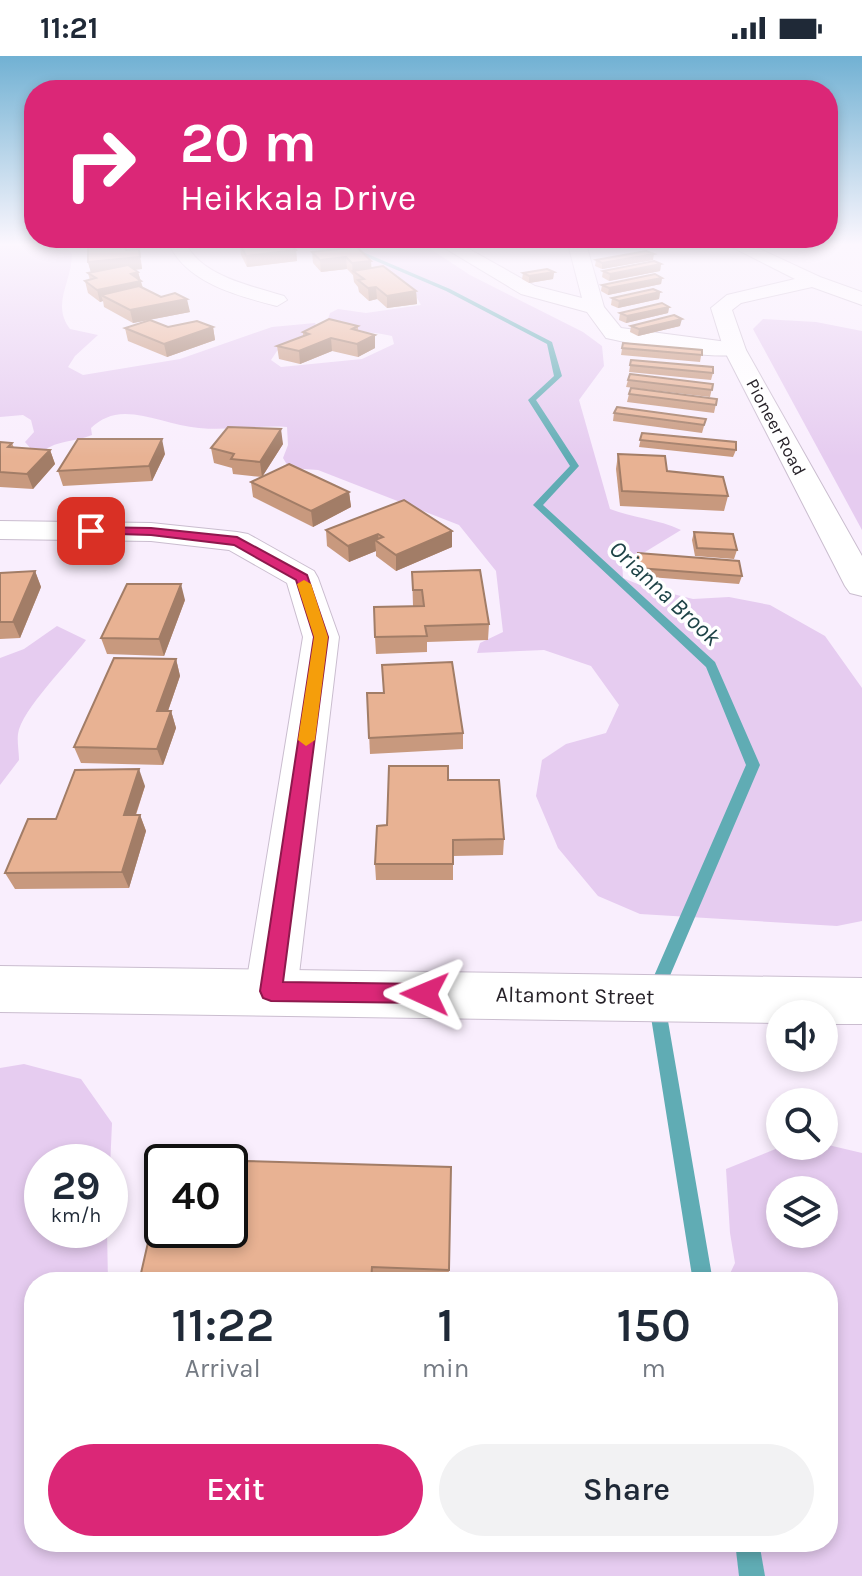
<!DOCTYPE html>
<html lang="en">
<head>
<meta charset="utf-8">
<style>
  :root { --surface:#fff; --page:#f2f2f3; --text:#1f2937; --muted:#747a83; --accent:#db2777 }
  body { margin:0; font-family:Karla,sans-serif; background:var(--page); color:var(--text); height:100vh; display:flex; flex-direction:column; font-size:30px; white-space:nowrap }
  * { box-sizing:border-box; margin:0 }
  p { font-size:26px; color:var(--muted) }
  .icon { flex:none; width:44px; height:44px; fill:none; stroke:currentColor; stroke-width:2; stroke-linecap:round; stroke-linejoin:round }
  .map { position:relative; flex:1; overflow:hidden }
  .panel { position:absolute; left:24px; top:1216px; width:814px; height:280px; display:flex; flex-direction:column; background:var(--surface); border-radius:32px; box-shadow:0 4px 12px #0003 }
  .panel>* { flex:none }
  .top-card { position:absolute; left:24px; top:24px; width:814px; height:168px; border-radius:32px; box-shadow:0 4px 12px #0003; background:#db2777; color:#fff; overflow:hidden }
  .controls { position:absolute; left:766px; top:944px; display:grid; gap:16px }
  .controls a { display:grid; place-items:center; width:72px; height:72px; border-radius:50%; background:var(--surface); box-shadow:0 4px 12px #0003; font-size:40px }
  .speed { position:absolute; left:24px; top:1088px; display:flex; gap:16px; font-size:40px; font-weight:700; text-align:center }
  .speed>* { display:grid; place-content:center; width:104px; height:104px; border-radius:50%; background:var(--surface); box-shadow:0 4px 12px #0003; line-height:1 }
  .speed small { font-size:20px; font-weight:400 }
  .speed .limit { border:4px solid #111; border-radius:12px; background:#fff; color:#111 }
  .pin { position:absolute; display:grid; place-items:center; width:68px; height:68px; color:#fff; margin:-34px; border-radius:16px; box-shadow:0 4px 12px #0006 }
  .me { position:absolute; width:88px; margin:-44px; rotate:271deg; stroke-linejoin:round; filter:drop-shadow(0 0 6px #0008) }
  .turn { display:flex; align-items:center; gap:28px; height:168px; padding:0 24px; font-size:36px }
  .turn .icon { width:104px; height:104px; stroke-width:2.5 }
  .turn b { display:block; font-size:56px; line-height:68px }
  .eta { display:flex; justify-content:space-evenly; align-items:center; height:136px; text-align:center }
  .eta b { font-size:48px; font-weight:600; line-height:56px }
  .action { display:flex; gap:16px; margin-top:auto; padding:16px 24px }
  .action a { flex:1; height:92px; border-radius:48px; background:var(--accent); color:#fff; font-size:32px; font-weight:600; line-height:92px; text-align:center }
  .action a+a { background:var(--page); color:var(--text) }
  .status { display:flex; justify-content:space-between; align-items:center; height:56px; padding:0 40px; background:var(--surface); direction:ltr }
  .status svg { height:22px; fill:currentColor }
  .map>svg:first-child { display:block }
  .green { fill:#e6ccf0; fill-rule:evenodd }
  .lines { fill:none; stroke-linecap:round; stroke-linejoin:round }
  .stream { fill:#60acb4; fill-rule:evenodd }
  .street-casing { stroke:#cabdcf; stroke-width:2 }
  .secondary-casing { stroke:#cabdcf; stroke-width:2 }
  .street { fill:#fff; fill-rule:evenodd }
  .secondary { fill:#fff; fill-rule:evenodd }
  .wall { fill:#c8997e }
  .shaded-wall { fill:#a27d67 }
  .building { fill:#e8b293; stroke:#a27d67; stroke-width:2 }
  .route { fill:#db2777; stroke:#8e194d; stroke-width:2 }
  .slow { fill:#f59e0b }
  .labels { text-anchor:middle; dominant-baseline:central; stroke-width:7; stroke-linejoin:round; paint-order:stroke }
  .far-street-label { font-size:18px; fill:#272229; stroke:#fff }
  .street-label { font-size:22px; fill:#272229; stroke:#fff }
  .water-label { font-size:24px; font-style:italic; fill:#1f4448; stroke:#fff }
</style>
</head>
<body>
<div class="status"><b>11:21</b><svg viewBox="0 0 49 12"><path d="M0 12V9h3v3zM5 12V6h3v6zM10 12V3h3v9zM15 12V0h3v12zM26 1h20v11H26zM47 4h2v5h-2z"/></svg></div>
<div class="map">
<svg width="862" height="1520" viewBox="0 0 862 1520">
  <rect width="100%" height="100%" fill="#f9eefd"/>
  <g class="green">
    <path d="M 0,188 L 64,188 L 72,198 C 72,226 51,248 70,273 L 98,279 L 75,300 L 68,311 L 83,319 L 180,303 L 272,271 L 315,267 L 318,274 L 277,295 L 271,304 L 281,311 L 362,303 L 394,288 L 392,280 C 374,275 341,277 328,263 L 330,257 L 338,253 L 366,257 L 421,249 L 416,240 L 360,201 L 312,195 L 303,188 L 426,190 L 470,219 L 583,276 L 602,290 L 604,310 L 579,344 L 610,453 C 633,462 658,463 681,474 L 645,496 L 622,503 L 623,522 L 645,531 L 693,543 L 729,541 L 770,549 L 825,580 L 862,632 L 862,865 L 837,870 L 640,858 L 598,840 L 558,792 L 536,740 L 542,704 L 566,688 L 606,677 L 619,649 L 591,610 L 544,594 L 477,597 L 480,587 L 503,576 L 496,515 L 459,469 L 318,414 L 289,412 L 283,402 L 288,389 L 287,371 C 257,369 229,375 199,372 C 174,370 149,358 125,358 C 111,358 101,363 91,372 L 92,379 C 75,386 58,384 43,395 L 31,393 L 25,386 L 34,376 L 31,364 L 23,359 L 0,361 Z"/>
    <polygon points="763,263 816,266 862,275 862,474 753,273"/>
    <path d="M 57,570 L 86,584 C 70,606 21,654 18,678 C 17,686 19,696 19,704 L 0,729 L 0,602 L 24,593 Z"/>
    <path d="M 24,1008 L 81,1023 L 112,1067 L 110,1112 L 110,1106 L 42,1106 L 42,1174 L 107,1174 L 108,1226 L 34,1226 L 34,1486 L 828,1486 L 828,1226 L 726,1226 L 735,1207 L 730,1177 L 726,1113 L 783,1090 L 824,1088 L 862,1097 L 862,1520 L 0,1520 L 0,1012 ZM 780,1134 L 824,1134 L 824,1178 L 780,1178 Z"/>
  </g>
  <g class="lines">
    <g class="stream">
      <polygon points="336,188 344,188 450,233 552,286 562,320 536,344 579,410 543,449 715,606 760,709 663,936 713,1226 693,1226 647,936 746,709 706,611 533,449 570,410 528,344 554,320 547,288 446,235"/>
      <polygon points="735,1486 759,1486 765,1520 739,1520"/>
    </g>
    <defs>
      <g id="street">
        <path d="M 169,188 L 186,188 C 203,221 252,230 284,240 L 287,244 L 277,250 C 238,240 187,227 169,188 Z"/>
        <path d="M 438,188 L 460,188 L 535,230 L 582,242 L 568,188 L 586,188 L 604,251 L 621,272 L 735,287 L 746,294 C 733,310 629,287 606,282 L 587,256 L 521,238 Z"/>
        <polygon points="0,465 151,467 237,476 248,478 314,515 318,522 339,581 297,935 289,951 271,958 253,951 245,935 303,581 287,527 229,494 151,485 0,483"/>
      </g>
      <g id="secondary">
        <polygon points="726,188 749,188 820,221 862,236 862,249 812,231 741,247 732,254 746,294 862,500 862,540 850,537 845,530 724,294 711,252 727,239 795,223"/>
        <polygon points="0,910 862,922 862,968 824,968 824,958 780,958 780,967 0,956"/>
      </g>
    </defs>
    <use href="#street" class="street-casing"/>
    <use href="#secondary" class="secondary-casing"/>
    <use href="#street" class="street"/>
    <use href="#secondary" class="secondary"/>
  </g>
  <g class="wall">
    <polygon points="89,188 130,188 130,190 125,191 126,194 141,204 142,213 134,214 138,216 143,232 190,256 133,267 104,251 103,245 100,246 88,237 85,225 90,224 88,217 91,216 88,206 90,191"/>
    <polygon points="213,188 290,188 296,194 297,205 247,211 241,199 240,191 215,192"/>
    <polygon points="357,191 371,212 416,235 417,248 387,252 377,243 369,245 359,236 358,231 354,226 353,219 347,213 321,216 313,207 312,196"/>
    <polygon points="596,204 653,204 602,213 595,210"/>
    <polygon points="661,208 660,215 609,225 602,221 603,215"/>
    <polygon points="554,216 553,223 529,227 522,223 523,217"/>
    <polygon points="662,222 661,228 608,239 601,235 602,229"/>
    <polygon points="660,236 659,243 618,252 611,249 612,242"/>
    <polygon points="669,251 668,257 626,267 619,264 620,257"/>
    <polygon points="358,270 358,275 375,279 375,292 358,301 332,295 300,308 279,303 277,290 303,280 303,276"/>
    <polygon points="631,270 680,270 638,280 630,276"/>
    <polygon points="213,271 215,284 167,301 128,285 125,272"/>
    <polygon points="623,287 702,294 700,306 621,299"/>
    <polygon points="631,304 713,317 711,324 629,316"/>
    <polygon points="628,324 713,328 710,341 626,331"/>
    <polygon points="629,338 717,343 714,357 627,346"/>
    <polygon points="614,357 706,363 702,377 613,365"/>
    <polygon points="642,377 736,394 733,401 639,391"/>
    <polygon points="0,386 12,387 14,392 50,394 55,408 33,433 0,431"/>
    <polygon points="283,388 262,421 233,418 232,412 214,407 211,392"/>
    <polygon points="165,398 152,425 63,430 58,415"/>
    <polygon points="618,398 667,415 728,440 724,455 620,450 616,413"/>
    <polygon points="251,426 349,436 351,451 313,471 253,441"/>
    <polygon points="326,474 452,475 452,491 396,515 376,500 376,495 349,506 327,490"/>
    <polygon points="694,476 737,494 734,503 695,500 692,484"/>
    <polygon points="638,497 742,520 739,528 637,520 636,506"/>
    <polygon points="35,515 41,531 20,582 0,583 0,517"/>
    <polygon points="412,516 489,568 488,584 427,586 427,596 376,598 375,581 413,550"/>
    <polygon points="185,544 164,600 107,598 101,582"/>
    <polygon points="176,603 180,620 168,655 171,655 176,672 163,709 81,707 74,691"/>
    <polygon points="367,637 463,677 463,693 370,698"/>
    <polygon points="448,724 504,783 503,799 453,800 453,824 376,824 375,808 387,769"/>
    <polygon points="145,730 136,759 140,759 146,775 129,832 15,833 5,817 56,763"/>
    <polygon points="162,1125 449,1214 448,1226 374,1224 374,1226 139,1226"/>
  </g>
  <g class="shaded-wall">
    <polygon points="90,188 130,188 130,190 91,194"/>
    <polygon points="214,188 240,188 240,191 215,192"/>
    <polygon points="139,193 142,213 91,217 88,206"/>
    <polygon points="296,194 297,205 247,211 246,200"/>
    <polygon points="654,198 653,204 602,213 602,207"/>
    <polygon points="346,201 347,213 321,216 320,204"/>
    <polygon points="371,205 372,217 353,215 353,219 352,207"/>
    <polygon points="661,208 660,215 609,225 610,218"/>
    <polygon points="138,216 144,237 101,239 103,245 100,246 97,234"/>
    <polygon points="554,216 553,223 529,227 529,220"/>
    <polygon points="662,222 661,228 608,239 609,232"/>
    <polygon points="376,231 377,243 369,245 368,232"/>
    <polygon points="416,235 417,248 387,252 387,240"/>
    <polygon points="660,236 659,243 618,252 619,245"/>
    <polygon points="187,243 190,256 133,267 130,254"/>
    <polygon points="669,251 668,257 626,267 627,260"/>
    <polygon points="682,263 680,270 638,280 639,273"/>
    <polygon points="213,271 215,284 167,301 164,288"/>
    <polygon points="375,279 375,292 358,301 357,288"/>
    <polygon points="331,282 332,295 300,308 299,295"/>
    <polygon points="281,373 283,388 262,421 260,406"/>
    <polygon points="162,383 165,398 152,425 149,410"/>
    <polygon points="50,394 55,408 33,433 27,418"/>
    <polygon points="349,436 351,451 313,471 311,455"/>
    <polygon points="452,475 452,491 396,515 396,499"/>
    <polygon points="378,478 379,486 375,484 376,495 349,506 348,490"/>
    <polygon points="35,515 41,531 20,582 13,566"/>
    <polygon points="181,528 185,544 164,600 159,583"/>
    <polygon points="176,603 180,620 162,672 157,655"/>
    <polygon points="171,655 176,672 163,709 157,693"/>
    <polygon points="139,713 145,730 130,775 124,759"/>
    <polygon points="140,759 146,775 129,832 122,816"/>
  </g>
  <g class="building">
    <polygon points="240,188 290,188 296,194 246,200"/>
    <polygon points="110,190 125,190 126,194 139,193 140,201 88,206 88,191"/>
    <polygon points="357,191 371,205 352,207 346,201 320,204 312,196"/>
    <polygon points="646,195 654,198 602,207 596,204"/>
    <polygon points="654,205 661,208 610,218 603,215"/>
    <polygon points="128,209 138,216 131,218 141,225 97,234 85,225 96,222 88,217"/>
    <polygon points="383,210 416,235 387,240 376,231 368,232 358,224 364,223 353,215"/>
    <polygon points="547,213 554,216 529,220 523,217"/>
    <polygon points="655,218 662,222 609,232 602,229"/>
    <polygon points="139,230 161,241 175,237 187,243 130,254 101,239"/>
    <polygon points="653,233 660,236 619,245 612,242"/>
    <polygon points="662,247 669,251 627,260 620,257"/>
    <polygon points="674,259 682,263 639,273 631,270"/>
    <polygon points="329,263 358,270 352,273 375,279 357,288 331,282 299,295 277,290 309,278 303,276"/>
    <polygon points="150,264 168,271 197,265 213,271 164,288 125,272"/>
    <polygon points="623,287 702,294 702,299 622,292"/>
    <polygon points="631,304 713,311 713,317 630,309"/>
    <polygon points="630,318 713,328 712,334 628,324"/>
    <polygon points="631,332 717,343 716,349 629,338"/>
    <polygon points="617,351 706,363 704,369 614,357"/>
    <polygon points="228,371 281,373 260,406 231,403 234,398 211,392"/>
    <polygon points="642,377 736,386 736,394 640,384"/>
    <polygon points="78,383 162,383 149,410 58,415"/>
    <polygon points="0,386 12,387 8,391 50,394 27,418 0,416"/>
    <polygon points="618,398 665,400 667,415 723,421 728,440 622,435"/>
    <polygon points="289,408 349,436 311,455 251,426"/>
    <polygon points="404,444 452,475 396,499 375,484 383,481 378,478 348,490 326,474"/>
    <polygon points="694,476 733,478 737,494 697,492"/>
    <polygon points="638,497 739,505 742,520 638,512"/>
    <polygon points="480,514 489,568 425,570 427,580 375,581 374,551 424,550 422,534 413,534 412,516"/>
    <polygon points="35,515 13,566 0,566 0,517"/>
    <polygon points="127,528 181,528 159,583 101,582"/>
    <polygon points="114,602 176,603 157,655 171,655 157,693 74,691"/>
    <polygon points="452,606 463,677 369,682 367,637 384,637 382,609"/>
    <polygon points="389,710 448,710 448,724 499,724 504,783 453,784 453,808 375,808 377,770 387,769"/>
    <polygon points="139,713 124,759 140,759 122,816 5,817 28,763 56,763 75,714"/>
    <polygon points="246,1105 451,1111 449,1214 372,1211 371,1226 139,1226 162,1125 162,1174 230,1174 230,1126 243,1126"/>
  </g>
  <linearGradient id="sky" x2="0" y2="1"><stop stop-color="#71b1d3"/><stop offset="0.47" stop-color="#fcf7fe"/><stop offset="1" stop-color="#fcf7fe" stop-opacity="0"/></linearGradient>
  <rect width="862" height="401" fill="url(#sky)"/>
  <polygon class="route" points="91,471 151,472 237,481 307,519 328,581 283,926 425,928 433,931 436,938 433,944 425,947 271,945 263,942 260,935 314,581 296,524 234,489 151,479 86,477 86,472"/>
  <polygon class="slow" points="304,524 311,528 328,581 315,684 306,690 298,684 314,581 297,528"/>
  <g class="labels">
    <g class="far-street-label">
      <text transform="translate(776 371) rotate(62)">Pioneer Road</text>
    </g>
    <g class="street-label">
      <text transform="translate(575 940) rotate(1)">Altamont Street</text>
    </g>
    <g class="water-label">
      <text transform="translate(665 537) rotate(43)">Orianna Brook</text>
    </g>
  </g>
</svg>
<div class="controls">
<a><svg class="icon" aria-label="sound" viewBox="0 0 24 24"><path d="M4 9h4l5-4v14l-5-4H4zM17 9q2 3 0 6"/></svg></a>
<a><svg class="icon" aria-label="search" viewBox="0 0 24 24"><circle cx="10" cy="10" r="6"/><path d="M15 15l6 6"/></svg></a>
<a><svg class="icon" aria-label="layers" viewBox="0 0 24 24"><path d="M12 4l9 5-9 5-9-5zM3 14l9 5 9-5"/></svg></a>
</div>
<div class="speed"><div>29<small>km/h</small></div><div class="limit">40</div></div>
<div class="pin" style="left:91px;top:475px;background:#d93025"><svg class="icon" aria-label="arrive" viewBox="0 0 24 24"><path d="M6 21V4h12l-3 4 3 4H6"/></svg></div>
<svg class="me" style="left:425px;top:938px" viewBox="-20 -20 40 40"><path d="M0-17L14 15 0 8-14 15z" fill="#db2777" stroke="#fff" stroke-width="4"/></svg>
<div class="top-card">
<div class="turn"><svg class="icon" aria-label="right" viewBox="0 0 24 24"><path d="M7 20v-9h11M14 6l5 5-5 5"/></svg><div><b>20 m</b>Heikkala Drive</div></div>
</div>
<section class="panel">
<div class="eta">
<div><b>11:22</b><p>Arrival</p></div>
<div><b>1</b><p>min</p></div>
<div><b>150</b><p>m</p></div>
</div>
<div class="action"><a>Exit</a><a>Share</a></div>
</section>
</div>
</body>
</html>
